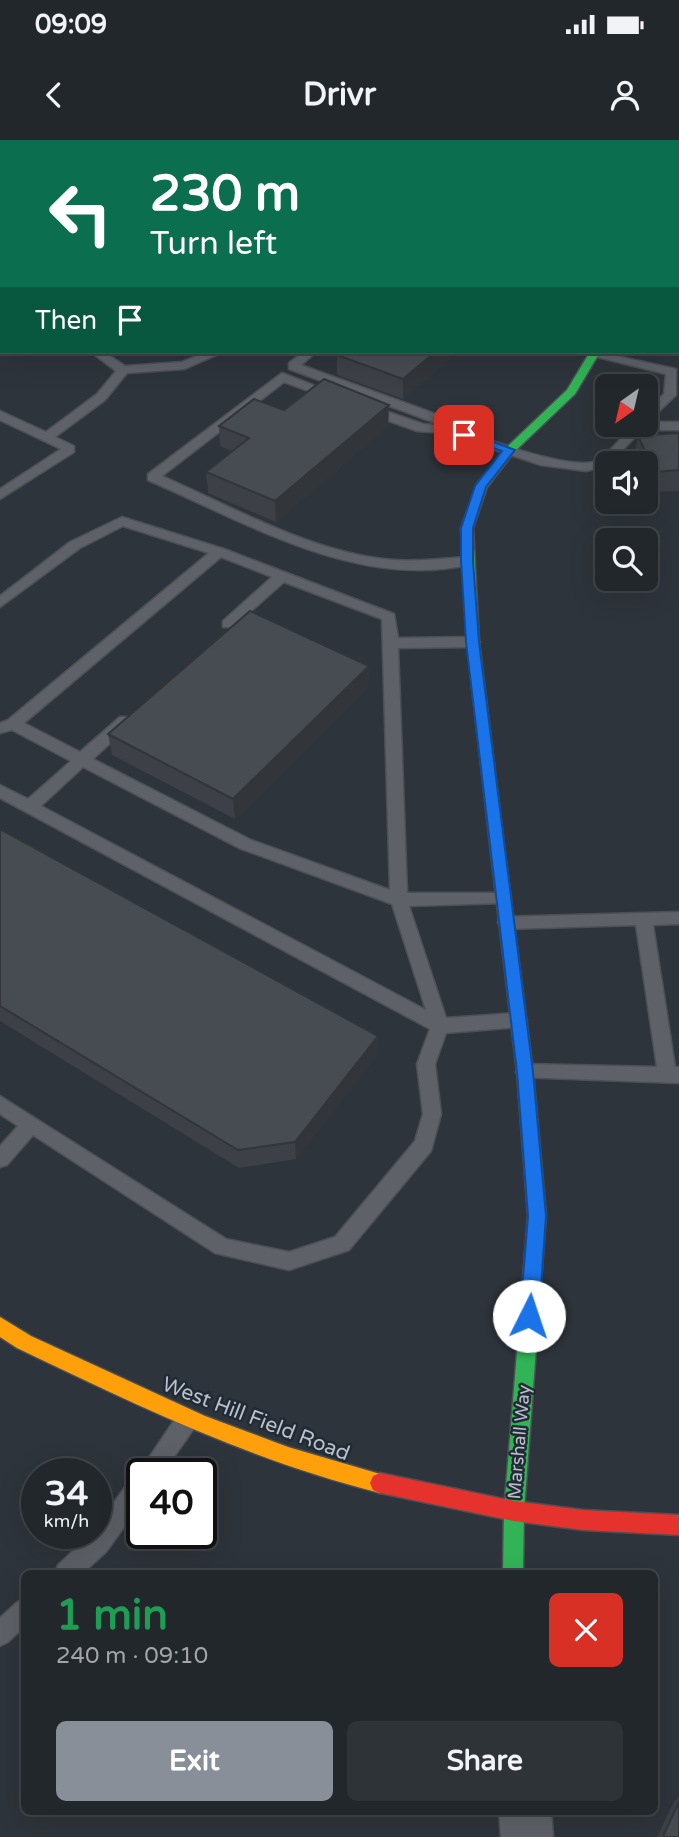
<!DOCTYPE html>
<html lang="en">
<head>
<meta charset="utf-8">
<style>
  :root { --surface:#22272c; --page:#2e3338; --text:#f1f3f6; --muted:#a2a5a9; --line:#3f4448; --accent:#888f98 }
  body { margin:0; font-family:"Varela Round",sans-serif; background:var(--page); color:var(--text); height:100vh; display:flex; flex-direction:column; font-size:26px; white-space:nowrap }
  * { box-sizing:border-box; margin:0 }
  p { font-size:23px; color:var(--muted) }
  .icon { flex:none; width:38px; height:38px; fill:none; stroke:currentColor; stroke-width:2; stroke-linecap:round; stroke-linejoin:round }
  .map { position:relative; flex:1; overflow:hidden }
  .side { position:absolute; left:21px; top:1430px; width:637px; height:245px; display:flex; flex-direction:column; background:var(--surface); border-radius:10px; box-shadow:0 7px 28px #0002,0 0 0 2px var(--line) }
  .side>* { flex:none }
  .guide { position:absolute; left:0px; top:0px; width:679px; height:214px; box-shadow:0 7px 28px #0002,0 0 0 2px var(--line); background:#0b6e4f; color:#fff; overflow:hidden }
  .needle { width:46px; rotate:214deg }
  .fabs { position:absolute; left:595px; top:234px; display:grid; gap:14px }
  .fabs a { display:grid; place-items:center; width:63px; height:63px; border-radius:10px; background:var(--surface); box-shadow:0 7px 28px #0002,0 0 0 2px var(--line); font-size:35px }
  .speed { position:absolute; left:21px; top:1318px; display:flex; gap:14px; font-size:35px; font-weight:700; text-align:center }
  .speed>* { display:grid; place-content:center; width:91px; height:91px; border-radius:50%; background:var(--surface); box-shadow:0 7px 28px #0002,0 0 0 2px var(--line); line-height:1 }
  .speed small { font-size:18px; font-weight:400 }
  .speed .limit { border:4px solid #111; border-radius:10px; background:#fff; color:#111 }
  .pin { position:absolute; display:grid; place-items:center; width:60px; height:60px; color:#fff; margin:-30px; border-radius:14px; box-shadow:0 4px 10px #0006 }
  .me { position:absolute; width:77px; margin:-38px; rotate:4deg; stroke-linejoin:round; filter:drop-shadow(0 0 5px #0008) }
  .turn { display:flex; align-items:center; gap:24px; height:147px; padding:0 35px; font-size:32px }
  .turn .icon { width:91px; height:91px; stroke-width:2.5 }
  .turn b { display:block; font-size:49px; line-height:60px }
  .then { display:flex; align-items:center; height:66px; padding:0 35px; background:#0003; gap:14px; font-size:26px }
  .round { display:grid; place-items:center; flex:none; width:74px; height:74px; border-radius:10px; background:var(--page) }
  .headline { display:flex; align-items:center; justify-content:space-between; height:119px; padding:0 35px }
  h1 { font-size:42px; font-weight:700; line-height:52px; color:#1e9e55 }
  .primary-button { display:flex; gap:14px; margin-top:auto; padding:14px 35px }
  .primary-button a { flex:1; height:80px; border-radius:10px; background:var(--accent); color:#fff; font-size:28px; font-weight:700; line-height:80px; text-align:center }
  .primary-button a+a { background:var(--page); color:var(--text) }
  .status { display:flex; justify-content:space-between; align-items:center; height:49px; padding:0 35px; background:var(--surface); direction:ltr }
  .status svg { height:19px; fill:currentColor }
  header { display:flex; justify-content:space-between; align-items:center; height:91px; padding:0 35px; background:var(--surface); font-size:32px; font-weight:700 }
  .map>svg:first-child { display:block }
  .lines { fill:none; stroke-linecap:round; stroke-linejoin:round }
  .lane-casing { stroke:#4c5055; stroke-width:3 }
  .street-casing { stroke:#4c5055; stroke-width:3 }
  .fast-casing { stroke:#4c5055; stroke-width:3 }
  .slow-casing { stroke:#4c5055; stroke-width:3 }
  .jam-casing { stroke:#4c5055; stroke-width:3 }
  .lane { fill:#5e6268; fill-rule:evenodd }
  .street { fill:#5e6268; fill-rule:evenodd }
  .fast { fill:#30b455; fill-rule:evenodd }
  .slow { fill:#ff9f0a; fill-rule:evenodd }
  .jam { fill:#e5322d; fill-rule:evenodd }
  .wall { fill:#3d4147 }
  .shaded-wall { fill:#323539 }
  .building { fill:#474c52; stroke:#323539; stroke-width:2 }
  .route { fill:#1a73e8; stroke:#114b97; stroke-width:2 }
  .labels { text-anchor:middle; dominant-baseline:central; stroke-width:5; stroke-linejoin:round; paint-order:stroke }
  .street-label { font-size:18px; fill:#b9c0ca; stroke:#212a35 }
  .near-street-label { font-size:21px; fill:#b9c0ca; stroke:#212a35 }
</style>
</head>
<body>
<div class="status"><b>09:09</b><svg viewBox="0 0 49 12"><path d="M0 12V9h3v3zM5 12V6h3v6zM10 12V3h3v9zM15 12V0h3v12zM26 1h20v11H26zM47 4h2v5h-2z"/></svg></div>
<header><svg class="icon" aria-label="back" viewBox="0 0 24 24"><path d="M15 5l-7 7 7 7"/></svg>Drivr<svg class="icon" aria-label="person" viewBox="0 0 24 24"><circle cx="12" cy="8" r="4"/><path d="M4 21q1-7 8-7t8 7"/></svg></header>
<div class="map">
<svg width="679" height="1697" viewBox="0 0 679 1697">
  <rect width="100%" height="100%" fill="#2e343b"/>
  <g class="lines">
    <defs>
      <g id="lane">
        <polygon points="131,0 141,0 130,2"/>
        <polygon points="240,0 252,0 239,2"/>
        <polygon points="290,0 302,0 289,2"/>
        <rect x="677" y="17" width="2" height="6"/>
        <polygon points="91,212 104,212 125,226 182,222 207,212 223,212 184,229 127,233 105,260 55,297 74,306 74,312 0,359 0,349 61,309 0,280 0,271 46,292 97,254 116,231"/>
        <path d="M 303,212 L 316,212 L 301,225 L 441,276 L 449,286 C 477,295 574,334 598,320 C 610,313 622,296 633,285 L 646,285 L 646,272 L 664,254 L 666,234 L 577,212 L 598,212 L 676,229 L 676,255 L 648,282 L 679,282 L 679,290 L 642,290 L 607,326 L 586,331 L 541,325 L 444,293 L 417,291 L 364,272 L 364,266 L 368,265 L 423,284 L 435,285 L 433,282 L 289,229 L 289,223 Z"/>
        <path d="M 282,233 L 341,256 L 331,259 L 284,242 L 162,336 C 228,365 304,408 376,418 C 406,423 437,419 467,417 L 474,421 L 472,424 C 360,451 247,383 148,340 L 148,334 Z"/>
        <path d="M 122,377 L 224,409 L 394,474 L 398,498 L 473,497 L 480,502 L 473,507 L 398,508 L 407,753 L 509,753 L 511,757 L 509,761 L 503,763 L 409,766 L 446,878 L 518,873 L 524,875 L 527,880 L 524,885 L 518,887 L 446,893 L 435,924 L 441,974 L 431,1011 L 349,1110 L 289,1130 L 215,1113 L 33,995 L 7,1025 L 0,1027 L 0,1006 L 18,986 L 0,974 L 0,956 L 226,1099 L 289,1112 L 335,1097 L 415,1001 L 423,974 L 417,924 L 430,889 L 0,658 L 0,645 L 28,659 L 71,621 L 12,590 L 0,593 L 0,583 L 8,580 L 209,413 L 123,386 L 80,408 L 0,467 L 0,456 L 70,402 ZM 221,417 L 272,437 L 223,481 L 223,487 L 233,487 L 284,442 L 382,479 L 390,750 L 251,700 L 93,619 L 130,585 L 133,581 L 130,577 L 120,577 L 80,612 L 24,583 ZM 83,627 L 239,708 L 392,764 L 426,870 L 41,666 Z"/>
        <polygon points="679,772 679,784 653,785 675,927 679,927 679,943 519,937 516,932 519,927 525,924 657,927 636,785 506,789 500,787 498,782 500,777"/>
        <polygon points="187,1270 195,1273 198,1280 195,1287 162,1334 142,1334 142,1362 106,1412 83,1433 55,1433 58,1425 92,1393 96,1393 96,1387 134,1335 138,1334 179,1273"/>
        <polygon points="24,1459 24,1487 8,1502 0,1506 0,1478 16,1463"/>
      </g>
      <g id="street">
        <polygon points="552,0 572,0 573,2 553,2"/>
        <polygon points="499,1671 551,1671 553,1697 501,1697"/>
      </g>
      <g id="fast">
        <polygon points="590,212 600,212 575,254 514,312 487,347 473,388 479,502 505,713 498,718 491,713 467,502 461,388 477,344 506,308 567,250"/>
        <polygon points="534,1106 540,1108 543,1114 524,1371 523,1433 503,1433 504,1371 525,1114 528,1108"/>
      </g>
      <path id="slow" d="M 0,1177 L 31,1196 L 205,1276 L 288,1307 L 387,1336 L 390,1343 L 387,1350 L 380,1353 C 252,1321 136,1265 17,1208 L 0,1197 Z"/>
      <g id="jam">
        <polygon points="498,708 505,713 533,932 546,1076 543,1114 540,1120 534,1122 528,1120 525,1114 528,1076 517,932 491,713"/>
        <polygon points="380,1333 514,1361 583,1370 679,1375 679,1395 583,1390 514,1381 380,1353 373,1350 370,1343 373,1336"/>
      </g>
    </defs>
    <use href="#lane" class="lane-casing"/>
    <use href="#street" class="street-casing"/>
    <use href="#fast" class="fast-casing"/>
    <use href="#slow" class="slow-casing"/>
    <use href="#jam" class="jam-casing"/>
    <use href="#lane" class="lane"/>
    <use href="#street" class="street"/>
    <use href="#fast" class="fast"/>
    <use href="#slow" class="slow"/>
    <use href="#jam" class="jam"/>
  </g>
  <g class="wall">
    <polygon points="178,0 216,0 213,2 183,2"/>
    <polygon points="457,212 403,259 337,235 337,215"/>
    <polygon points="389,265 388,286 276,382 208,353 206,332 232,311 220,306 219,286 284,270"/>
    <polygon points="679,293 679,351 651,352 646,340 646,324 638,324 634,316 638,296"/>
    <polygon points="369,526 368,546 235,679 112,615 108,594"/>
    <polygon points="0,689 378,896 377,915 296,1019 239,1028 0,881"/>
    <polygon points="679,1657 679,1697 657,1697 674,1662"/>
  </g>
  <g class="shaded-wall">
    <polygon points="201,0 216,0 213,2 201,2"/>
    <polygon points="435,212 457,212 403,259 403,239"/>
    <polygon points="389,265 388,286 276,382 275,361"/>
    <polygon points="369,526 368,546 235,679 233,659"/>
    <polygon points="378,896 377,915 296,1019 295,1002"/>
  </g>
  <g class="building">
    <rect x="331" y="0" width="124" height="2"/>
    <polygon points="341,212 435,212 403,239 337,215"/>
    <polygon points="324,239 389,265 275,361 206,332 249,298 219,286 254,259 284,270"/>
    <polygon points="679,293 679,330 655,332 638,296"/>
    <polygon points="250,471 369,526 233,659 108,594"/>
    <polygon points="0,689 378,896 295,1002 238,1010 0,866"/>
    <polygon points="679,1662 679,1697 664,1697 664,1694"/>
  </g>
  <polygon class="route" points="464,291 515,310 486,347 473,388 473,421 479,502 533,932 546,1076 539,1176 536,1182 529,1184 523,1182 520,1176 528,1076 517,932 466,502 461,421 461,388 475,346 502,311 460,297 460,292"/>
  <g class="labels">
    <g class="street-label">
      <text transform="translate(519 1302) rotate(-85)">Marshall Way</text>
    </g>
    <g class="near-street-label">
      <text transform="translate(256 1279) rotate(21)">West Hill Field Road</text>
    </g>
  </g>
</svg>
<div class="fabs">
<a><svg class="needle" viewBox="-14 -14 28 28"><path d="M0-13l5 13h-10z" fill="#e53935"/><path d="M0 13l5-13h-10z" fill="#a2a5a9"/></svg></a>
<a><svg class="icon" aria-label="sound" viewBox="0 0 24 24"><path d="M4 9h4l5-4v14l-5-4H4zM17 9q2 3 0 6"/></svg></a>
<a><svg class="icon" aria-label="search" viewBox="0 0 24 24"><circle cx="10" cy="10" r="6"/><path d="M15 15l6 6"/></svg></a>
</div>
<div class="speed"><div>34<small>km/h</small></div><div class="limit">40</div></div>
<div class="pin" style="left:464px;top:295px;background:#d93025"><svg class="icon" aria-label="arrive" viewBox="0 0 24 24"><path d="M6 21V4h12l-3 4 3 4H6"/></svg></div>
<svg class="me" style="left:529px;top:1176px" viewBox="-20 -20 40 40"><circle r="19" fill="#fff"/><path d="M0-13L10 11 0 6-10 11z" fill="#1a73e8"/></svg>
<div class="guide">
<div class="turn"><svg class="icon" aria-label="left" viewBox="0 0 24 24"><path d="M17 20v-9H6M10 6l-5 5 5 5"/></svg><div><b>230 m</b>Turn left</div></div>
<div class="then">Then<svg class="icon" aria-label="arrive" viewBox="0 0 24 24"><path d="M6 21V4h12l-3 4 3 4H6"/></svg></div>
</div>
<section class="side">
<div class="headline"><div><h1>1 min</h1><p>240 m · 09:10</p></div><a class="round" style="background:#d93025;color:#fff"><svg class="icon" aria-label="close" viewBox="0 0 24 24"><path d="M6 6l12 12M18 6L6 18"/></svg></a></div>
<div class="primary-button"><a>Exit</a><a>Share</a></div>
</section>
</div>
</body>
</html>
